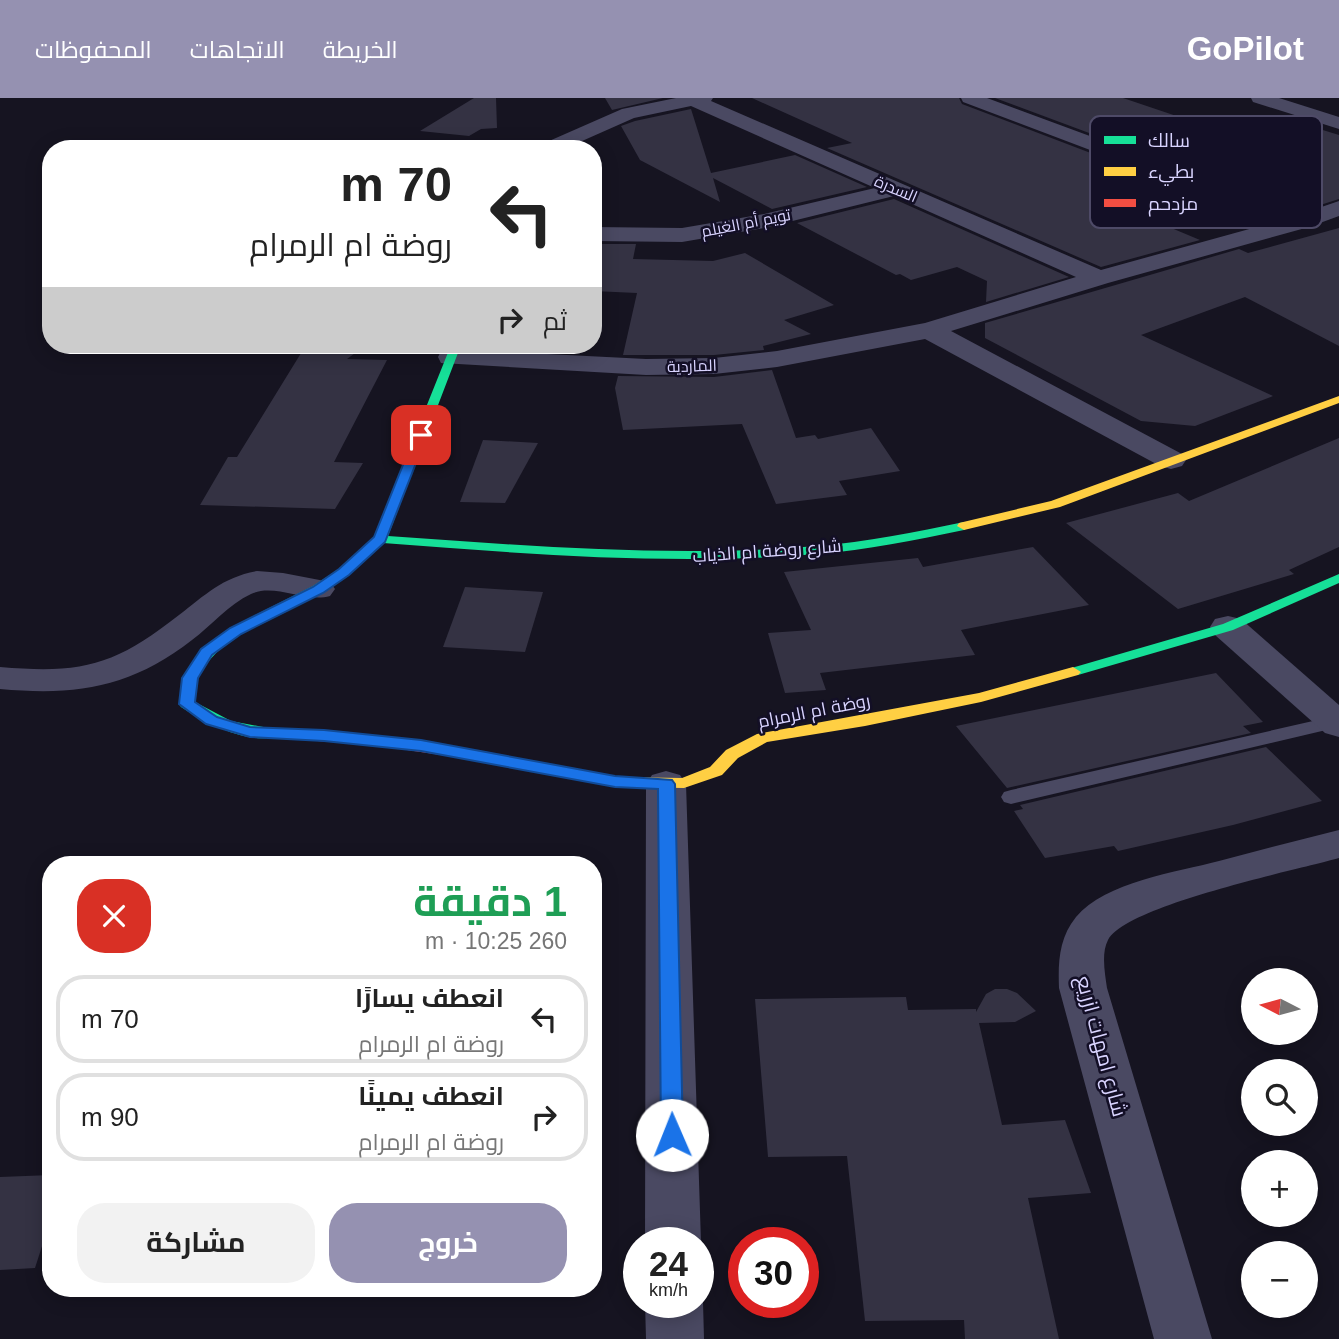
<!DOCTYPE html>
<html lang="ar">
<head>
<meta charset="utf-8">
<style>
  :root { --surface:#fff; --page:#f2f2f2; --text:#222; --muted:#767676; --line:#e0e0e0; --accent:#9591b1 }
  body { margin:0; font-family:Arial,Cairo,sans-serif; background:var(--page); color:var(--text); direction:rtl; height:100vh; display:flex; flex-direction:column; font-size:26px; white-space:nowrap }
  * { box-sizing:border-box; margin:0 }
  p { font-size:23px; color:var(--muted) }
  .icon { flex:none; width:38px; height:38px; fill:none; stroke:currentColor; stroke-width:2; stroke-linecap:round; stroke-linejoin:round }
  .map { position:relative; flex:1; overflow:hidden; direction:ltr }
  .side { position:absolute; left:42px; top:758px; width:560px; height:441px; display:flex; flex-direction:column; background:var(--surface); border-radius:28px; box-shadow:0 4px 18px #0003; direction:rtl }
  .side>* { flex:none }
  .top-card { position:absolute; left:42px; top:42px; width:560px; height:214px; border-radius:28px; box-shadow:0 4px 18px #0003; direction:rtl; background:#fff; color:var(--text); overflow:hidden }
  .needle { width:46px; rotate:276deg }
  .controls { position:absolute; left:1241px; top:870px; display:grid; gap:14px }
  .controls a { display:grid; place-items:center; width:77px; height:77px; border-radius:50%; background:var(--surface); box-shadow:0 4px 18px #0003; font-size:35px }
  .speed { position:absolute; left:623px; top:1129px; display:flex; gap:14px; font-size:35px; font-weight:700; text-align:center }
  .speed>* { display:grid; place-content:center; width:91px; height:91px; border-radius:50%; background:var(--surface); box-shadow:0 4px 18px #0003; line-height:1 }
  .speed small { font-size:18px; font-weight:400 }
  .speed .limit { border:10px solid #d22; background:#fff; color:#111 }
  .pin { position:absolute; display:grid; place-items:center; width:60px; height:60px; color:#fff; margin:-30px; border-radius:14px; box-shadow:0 4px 10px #0006 }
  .me { position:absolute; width:77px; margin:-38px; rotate:359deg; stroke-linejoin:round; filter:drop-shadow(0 0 5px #0008) }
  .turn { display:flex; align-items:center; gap:24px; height:147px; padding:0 35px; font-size:32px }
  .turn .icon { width:91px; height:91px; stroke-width:2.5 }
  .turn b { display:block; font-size:49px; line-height:60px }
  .then { display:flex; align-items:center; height:66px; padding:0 35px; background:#0003; gap:14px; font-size:26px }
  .round { display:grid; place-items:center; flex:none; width:74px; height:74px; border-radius:28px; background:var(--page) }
  .head { display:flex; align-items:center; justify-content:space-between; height:119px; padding:0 35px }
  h1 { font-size:42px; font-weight:700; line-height:52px; color:#1e9e55 }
  .cta { display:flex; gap:14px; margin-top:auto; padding:14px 35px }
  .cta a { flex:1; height:80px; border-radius:28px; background:var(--accent); color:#fff; font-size:28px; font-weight:700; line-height:80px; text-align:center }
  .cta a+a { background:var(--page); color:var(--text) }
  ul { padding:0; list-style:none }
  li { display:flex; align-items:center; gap:21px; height:88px; margin:0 14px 10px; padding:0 21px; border:4px solid var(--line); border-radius:28px }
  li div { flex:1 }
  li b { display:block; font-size:26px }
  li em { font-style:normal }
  header { display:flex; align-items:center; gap:42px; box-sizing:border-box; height:98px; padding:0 35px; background:var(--accent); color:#fff }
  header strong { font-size:33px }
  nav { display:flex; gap:38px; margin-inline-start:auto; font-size:24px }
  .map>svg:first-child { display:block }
  .building { fill:#343243 }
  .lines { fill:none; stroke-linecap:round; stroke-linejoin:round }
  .lane { fill:#4a4962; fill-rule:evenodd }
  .street { fill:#4a4962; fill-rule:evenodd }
  .fast { fill:#16e098; fill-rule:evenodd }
  .slow { fill:#ffcf43; fill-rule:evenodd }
  .jam { fill:#f24e42; fill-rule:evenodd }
  .route { fill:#1a73e8; stroke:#114b97; stroke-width:2 }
  .labels { text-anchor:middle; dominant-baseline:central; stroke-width:5; stroke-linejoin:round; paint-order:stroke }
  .far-street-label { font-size:16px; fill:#d9d4ff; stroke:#130f26 }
  .street-label { font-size:18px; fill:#d9d4ff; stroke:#130f26 }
  .near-street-label { font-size:21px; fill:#d9d4ff; stroke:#130f26 }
  .key { fill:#130f26; stroke:#4e4a67; stroke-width:2 }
  .key-label { font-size:19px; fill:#d9d4ff }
</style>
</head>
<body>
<header>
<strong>GoPilot</strong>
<nav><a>الخريطة</a><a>الاتجاهات</a><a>المحفوظات</a></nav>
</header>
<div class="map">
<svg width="1339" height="1241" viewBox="0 0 1339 1241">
  <rect width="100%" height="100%" fill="#161421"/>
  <g class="building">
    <polygon points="474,0 496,0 497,30 481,31 469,38 420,33"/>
    <polygon points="605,0 663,0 612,12"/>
    <polygon points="752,0 959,0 962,6 1164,83 1157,124 1200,142 1101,169 827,50 852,45"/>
    <polygon points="995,0 1123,0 1218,32 1274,17 1339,37 1339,101 1314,109 1168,55 1167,64"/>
    <polygon points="691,11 711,75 795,57 867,89 772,111 713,80 720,104 640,62 621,28 635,23"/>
    <polygon points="894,101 1069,179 986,204 987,183 957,169 911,182 900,176 896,177 797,125"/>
    <polygon points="1339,130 1339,248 1245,199 1141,237 1273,298 1195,328 1141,323 985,240 985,225 1239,151 1248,155"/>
    <polygon points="593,146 636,146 633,161 713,163 745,155 834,207 784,222 811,236 763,248 764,252 714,257 623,257 637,195 593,193"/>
    <polygon points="306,247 366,247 347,261 387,262 334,364 363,365 335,411 200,407 228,359 237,359"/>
    <polygon points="772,272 796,340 815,337 818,341 871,330 900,373 839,383 847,397 776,406 742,326 623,332 615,290 618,278 714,279"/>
    <polygon points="1339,340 1339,449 1289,472 1294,476 1178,511 1066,425 1178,395 1189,403"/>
    <polygon points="483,342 538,345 505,405 460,404"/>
    <polygon points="1033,449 1089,507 961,532 975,557 820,575 826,592 785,595 768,535 811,532 784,474 918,460 923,469"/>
    <polygon points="465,489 543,494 525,554 443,549"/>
    <polygon points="1216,575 1263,624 1243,628 1251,635 1007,690 956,628"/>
    <polygon points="1266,649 1322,703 1233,727 1118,753 1114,748 1045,760 1014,713 1023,711 1020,707"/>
    <polygon points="995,891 1007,891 1017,895 1036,913 1015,924 979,925 1002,1027 1065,1022 1091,1095 1028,1100 1059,1241 965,1241 964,1222 865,1223 847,1058 768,1059 755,901 906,899 908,912 976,911 976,914 986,896"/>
    <polygon points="51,1077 51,1120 35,1170 0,1172 0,1079"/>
  </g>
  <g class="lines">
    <polygon class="lane" points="1335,618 1339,619 1339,629 1011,706 1004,704 1001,699 1004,694 1011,692"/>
    <g class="street">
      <polygon points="676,0 713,0 711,3 1101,172 1278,123 963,4 961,0 987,0 1301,116 1339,103 1339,118 1309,129 1108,185 951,233 1182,356 1186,362 1182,368 1171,371 1160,368 925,241 777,269 714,276 646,277 441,265 438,259 441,253 451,251 646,261 714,260 777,253 925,225 1076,179 894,98 764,130 682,144 593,143 593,129 682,130 764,116 875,90 691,8 634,20 564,51 537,51 540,47 622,11"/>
      <polygon points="1251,0 1279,0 1339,19 1339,31 1253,4"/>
      <path d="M 257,473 L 283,475 L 330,484 L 335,491 L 330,498 C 305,505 275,485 251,496 C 229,506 211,528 192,542 C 130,590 76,598 0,591 L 0,569 C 82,576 114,568 179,517 C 205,497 223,479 257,473 Z"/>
      <polygon points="1228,518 1241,521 1339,607 1339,639 1325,635 1215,537 1210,529 1215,521"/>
      <polygon points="666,673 680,677 686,686 701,1144 698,1149 698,1144 645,1144 646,686 652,677"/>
      <path d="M 1339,732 L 1339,760 C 1297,772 1126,807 1108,842 C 1101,855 1105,876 1107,890 L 1212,1241 L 1154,1241 L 1059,890 C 1058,864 1059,840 1076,819 C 1105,784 1177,774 1219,763 C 1259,752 1299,742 1339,732 Z"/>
      <polygon points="698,1195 703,1204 704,1241 646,1241 645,1204 698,1204"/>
    </g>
    <g class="fast">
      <path d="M 451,247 L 461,247 L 388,438 C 531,448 674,460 817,448 C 867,444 915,434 964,424 L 971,428 L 964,432 C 915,442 867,452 818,456 C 673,468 528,456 383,445 C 364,463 346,480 324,493 C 283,518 223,532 199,578 C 195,585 196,596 195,604 L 231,623 L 274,631 L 276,635 L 274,639 C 246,646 204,624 181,609 L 179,606 L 182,580 L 202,551 L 230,530 L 313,488 L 339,471 L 374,439 Z"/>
      <polygon points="1339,476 1339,485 1233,532 1078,577 1068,577 1065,574 1068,571 1223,526"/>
    </g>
    <g class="slow">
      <polygon points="1339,298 1339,305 1060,409 964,432 957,428 959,425 1051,403"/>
      <polygon points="1073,569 1081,574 1078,577 981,604 865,628 767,644 738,660 722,677 684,690 615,689 568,680 566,676 574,671 615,679 682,680 710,669 726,652 757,636 979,595"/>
    </g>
    <polygon class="jam" points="268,630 373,637 482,653 574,671 582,676 574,681 482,663 373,647 262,639 260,635"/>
  </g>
  <polygon class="route" points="421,333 427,337 385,444 349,477 323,495 241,536 212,557 198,580 195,604 217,619 250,629 324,632 421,642 615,678 672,682 675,686 683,1037 679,1043 672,1046 664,1043 661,1037 658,691 615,689 421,653 324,643 250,639 206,626 179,606 182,580 201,551 230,530 313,489 339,471 374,439 415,337"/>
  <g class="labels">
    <g class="far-street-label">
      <text transform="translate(896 91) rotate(23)">السدرة</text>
      <text transform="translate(746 125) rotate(-11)">تويم أم الغيلم</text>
      <text transform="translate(692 268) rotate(-2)">الماردية</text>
    </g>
    <g class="street-label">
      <text transform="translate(767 453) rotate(-4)">شارع روضة ام الذياب</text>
      <text transform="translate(814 613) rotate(-11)">روضة ام الرمرام</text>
    </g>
    <g class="near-street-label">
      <text transform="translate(1102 948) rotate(75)">شارع امهات ازريع</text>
    </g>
  </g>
  <rect x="1090" y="18" width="232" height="112" rx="10" class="key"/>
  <rect x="1104" y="38" width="32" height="8" fill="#16e098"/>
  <rect x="1104" y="69" width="32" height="9" fill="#ffcf43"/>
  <rect x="1104" y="101" width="32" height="8" fill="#f24e42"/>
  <g class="key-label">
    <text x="1148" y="49">سالك</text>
    <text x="1148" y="80">بطيء</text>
    <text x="1148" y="112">مزدحم</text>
  </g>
</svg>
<div class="controls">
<a><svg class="needle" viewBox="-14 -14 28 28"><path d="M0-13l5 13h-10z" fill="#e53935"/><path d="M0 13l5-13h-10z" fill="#767676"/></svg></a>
<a><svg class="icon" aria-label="search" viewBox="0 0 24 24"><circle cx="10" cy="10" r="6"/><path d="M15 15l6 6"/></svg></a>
<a>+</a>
<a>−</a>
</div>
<div class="speed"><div>24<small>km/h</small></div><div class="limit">30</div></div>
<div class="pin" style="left:421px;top:337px;background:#d93025"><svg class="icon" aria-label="arrive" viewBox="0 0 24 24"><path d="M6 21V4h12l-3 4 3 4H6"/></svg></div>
<svg class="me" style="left:672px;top:1037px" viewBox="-20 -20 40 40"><circle r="19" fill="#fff"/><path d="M0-13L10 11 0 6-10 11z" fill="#1a73e8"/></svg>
<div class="top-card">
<div class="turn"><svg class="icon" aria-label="left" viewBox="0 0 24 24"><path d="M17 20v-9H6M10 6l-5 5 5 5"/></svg><div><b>70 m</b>روضة ام الرمرام</div></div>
<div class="then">ثم<svg class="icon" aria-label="right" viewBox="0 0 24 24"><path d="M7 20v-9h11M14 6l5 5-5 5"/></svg></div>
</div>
<section class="side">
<div class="head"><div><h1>1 دقيقة</h1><p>260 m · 10:25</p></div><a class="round" style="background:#d93025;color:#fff"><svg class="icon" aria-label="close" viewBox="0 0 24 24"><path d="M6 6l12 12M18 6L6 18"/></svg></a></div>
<ul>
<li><svg class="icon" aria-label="left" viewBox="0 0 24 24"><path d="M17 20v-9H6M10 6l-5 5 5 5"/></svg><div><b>انعطف يسارًا</b><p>روضة ام الرمرام</p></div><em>70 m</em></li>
<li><svg class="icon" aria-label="right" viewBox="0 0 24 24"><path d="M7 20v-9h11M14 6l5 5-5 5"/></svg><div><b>انعطف يمينًا</b><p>روضة ام الرمرام</p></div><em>90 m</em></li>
</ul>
<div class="cta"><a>خروج</a><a>مشاركة</a></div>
</section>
</div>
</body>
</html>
